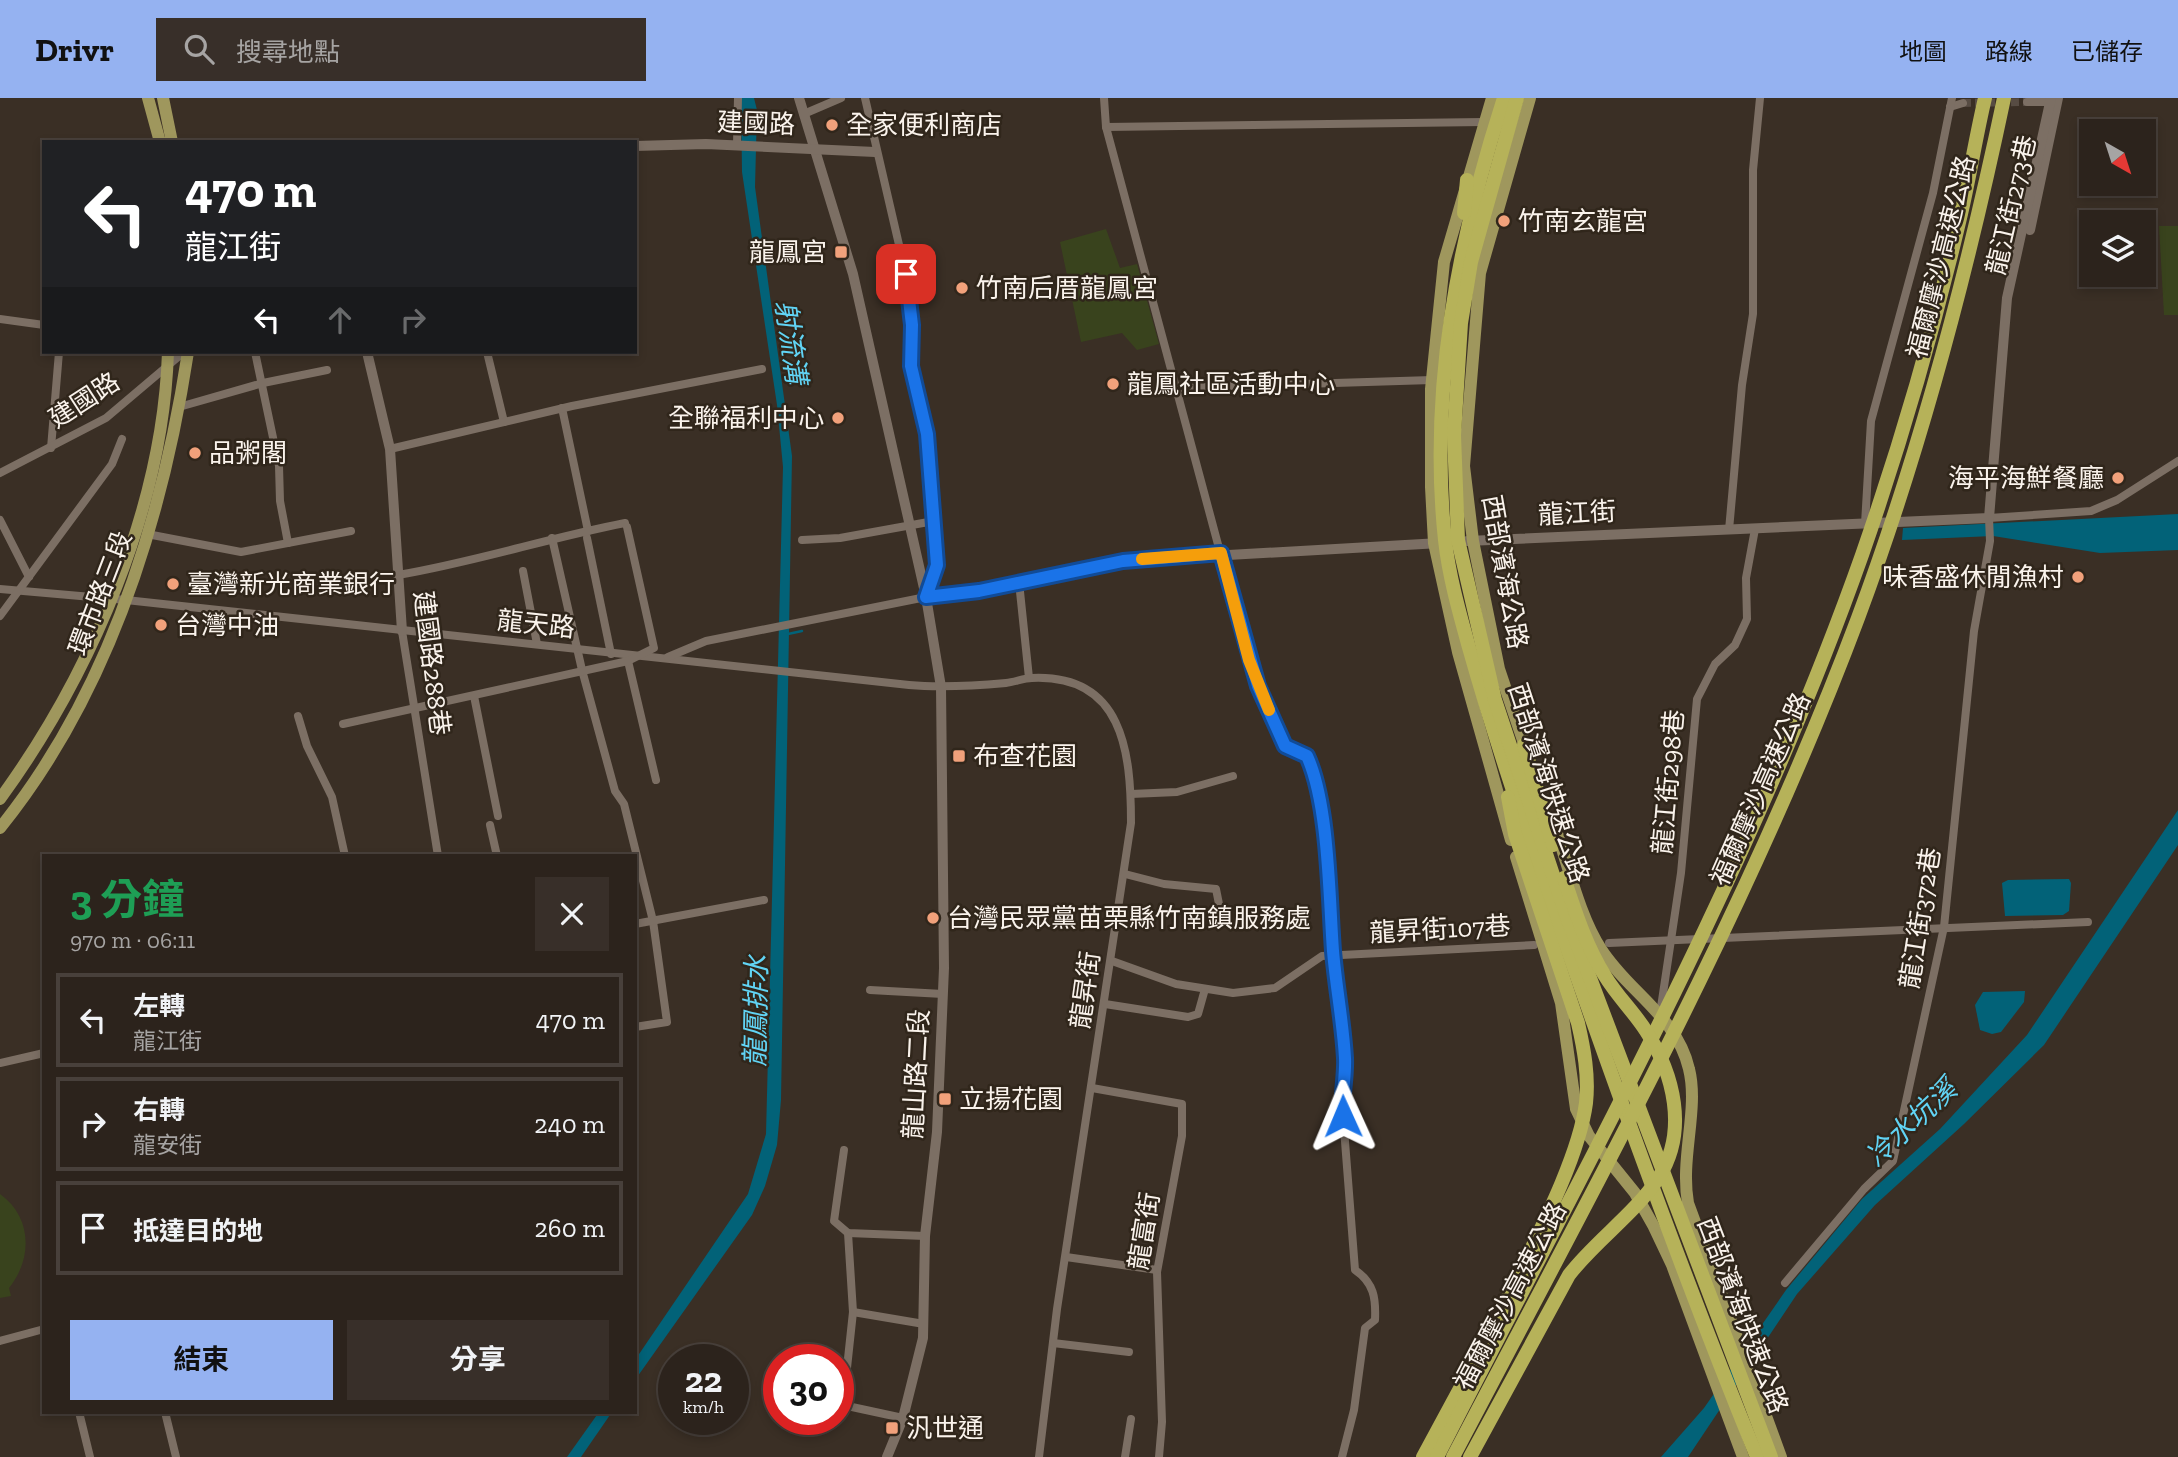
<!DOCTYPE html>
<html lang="zh-TW">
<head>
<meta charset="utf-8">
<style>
  :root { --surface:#2c231c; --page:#382f29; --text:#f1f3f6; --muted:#a6a4a3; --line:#48403b; --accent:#95b2f1 }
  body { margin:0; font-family:"Zilla Slab","Noto Sans TC",serif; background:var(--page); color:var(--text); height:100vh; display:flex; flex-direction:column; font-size:26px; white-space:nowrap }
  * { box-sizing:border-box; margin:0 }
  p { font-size:23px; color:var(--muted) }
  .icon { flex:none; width:38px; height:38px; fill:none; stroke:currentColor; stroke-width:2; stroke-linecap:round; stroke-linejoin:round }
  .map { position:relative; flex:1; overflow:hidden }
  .details { position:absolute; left:42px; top:756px; width:595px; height:560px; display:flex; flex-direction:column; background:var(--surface); border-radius:0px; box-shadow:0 4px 10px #0003,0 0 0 2px var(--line) }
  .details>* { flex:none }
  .hud { position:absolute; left:42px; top:42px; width:595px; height:214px; border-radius:0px; box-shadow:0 4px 10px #0003,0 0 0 2px var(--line); background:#202124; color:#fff; overflow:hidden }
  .needle { width:46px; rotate:141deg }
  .buttons { position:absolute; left:2079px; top:21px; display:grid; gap:14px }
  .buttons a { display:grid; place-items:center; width:77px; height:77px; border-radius:0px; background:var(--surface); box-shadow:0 4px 10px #0003,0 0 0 2px var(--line); font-size:35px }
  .speed { position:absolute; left:658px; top:1246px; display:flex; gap:14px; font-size:35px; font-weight:700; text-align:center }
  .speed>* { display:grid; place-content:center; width:91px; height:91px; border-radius:50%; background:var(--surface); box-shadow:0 4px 10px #0003,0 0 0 2px var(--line); line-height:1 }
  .speed small { font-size:18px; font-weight:400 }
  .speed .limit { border:10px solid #d22; background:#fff; color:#111 }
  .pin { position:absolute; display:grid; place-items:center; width:60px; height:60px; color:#fff; margin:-30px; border-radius:14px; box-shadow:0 4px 10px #0006 }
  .me { position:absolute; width:77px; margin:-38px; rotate:359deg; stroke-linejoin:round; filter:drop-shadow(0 0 5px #0008) }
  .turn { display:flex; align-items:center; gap:24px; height:147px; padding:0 28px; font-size:32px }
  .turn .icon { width:91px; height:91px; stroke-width:2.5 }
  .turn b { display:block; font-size:49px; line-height:60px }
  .lanes { display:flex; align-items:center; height:66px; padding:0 28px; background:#0003; justify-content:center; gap:35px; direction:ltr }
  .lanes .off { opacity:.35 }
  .round { display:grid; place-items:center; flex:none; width:74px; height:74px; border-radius:0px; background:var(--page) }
  .head { display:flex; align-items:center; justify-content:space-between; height:119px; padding:0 28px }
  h1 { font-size:42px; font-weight:700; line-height:52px; color:#1e9e55 }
  .primary-button { display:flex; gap:14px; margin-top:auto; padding:14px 28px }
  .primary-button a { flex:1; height:80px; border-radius:0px; background:var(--accent); color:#111; font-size:28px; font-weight:700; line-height:80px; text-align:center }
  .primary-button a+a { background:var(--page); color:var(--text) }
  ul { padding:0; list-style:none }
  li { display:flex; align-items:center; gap:21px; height:94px; margin:0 14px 10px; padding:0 14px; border:4px solid var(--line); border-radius:0px }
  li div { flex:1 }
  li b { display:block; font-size:26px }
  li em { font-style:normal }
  header { display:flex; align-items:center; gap:42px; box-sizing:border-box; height:98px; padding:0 35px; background:var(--accent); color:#111 }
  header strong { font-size:33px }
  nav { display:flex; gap:38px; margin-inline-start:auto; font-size:24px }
  .search { width:490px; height:63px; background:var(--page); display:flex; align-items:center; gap:18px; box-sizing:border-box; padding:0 24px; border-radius:0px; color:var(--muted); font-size:26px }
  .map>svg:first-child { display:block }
  .green { fill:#39431d }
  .water { fill:#026278 }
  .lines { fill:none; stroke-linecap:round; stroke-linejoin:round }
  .stream { stroke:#026278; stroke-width:2.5 }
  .street-tunnel { stroke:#574c43; stroke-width:8; stroke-dasharray:8 4; stroke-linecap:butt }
  .street { stroke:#7c6f64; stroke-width:8 }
  .secondary { stroke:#7c6f64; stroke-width:10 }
  .primary { stroke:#9f975d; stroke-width:12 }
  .highway { stroke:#b6b259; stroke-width:14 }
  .route-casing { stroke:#114b97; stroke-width:18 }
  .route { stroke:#1a73e8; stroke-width:12 }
  .slow { stroke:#f59e0b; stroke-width:12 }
  .poi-dot { fill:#f1a17b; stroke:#30261b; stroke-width:2.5 }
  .labels { text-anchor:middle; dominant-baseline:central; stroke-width:5; stroke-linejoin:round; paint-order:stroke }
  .street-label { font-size:26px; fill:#faf3ec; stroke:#30261b }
  .poi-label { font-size:26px; fill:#faf3ec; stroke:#30261b; text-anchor:start }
  .water-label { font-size:28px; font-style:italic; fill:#61d4f5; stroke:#30261b }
</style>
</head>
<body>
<header>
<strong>Drivr</strong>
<div class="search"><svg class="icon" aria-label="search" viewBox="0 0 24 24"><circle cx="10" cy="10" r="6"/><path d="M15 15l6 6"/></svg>搜尋地點</div>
<nav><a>地圖</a><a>路線</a><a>已儲存</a></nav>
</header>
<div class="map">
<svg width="2178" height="1359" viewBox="0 0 2178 1359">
  <rect width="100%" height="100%" fill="#3a2f25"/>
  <g class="green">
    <polygon points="2159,128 2178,128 2178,217 2164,217"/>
    <polygon points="1106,131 1120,170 1137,166 1159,246 1137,252 1122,235 1081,244 1060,144"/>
    <path d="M 0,1096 C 32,1119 33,1160 9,1190 L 11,1198 L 0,1200 Z"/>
  </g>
  <g class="water">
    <polygon points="741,0 754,0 757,12 755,89 792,358 781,1002 777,1047 765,1088 752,1117 635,1282 635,1262 748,1096 766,1036 783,369 777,307 742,74"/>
    <polygon points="2178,416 2178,452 2100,455 1993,438 1902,442 1903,430"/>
    <polygon points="2178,712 2178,747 2044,947 1964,1026 1875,1107 1797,1196 1688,1359 1661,1359 1704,1310 1786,1192 1862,1101 1940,1031 2027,937"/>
    <polygon points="2069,781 2071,785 2069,813 2063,817 2005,818 2002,785 2008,782"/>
    <polygon points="2025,893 2024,904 2001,934 1992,936 1980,932 1975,907 1983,894"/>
    <polygon points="599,1314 612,1314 581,1359 567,1359"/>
  </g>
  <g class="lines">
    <polyline class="stream" points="788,536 802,533"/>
    <polyline class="street-tunnel" points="1963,5 2027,4"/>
    <g class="street">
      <polyline points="1104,0 1106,29 1484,24"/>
      <polyline points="2027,4 2055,4"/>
      <polyline points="1950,9 1963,5"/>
      <polyline points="806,15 841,0"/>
      <path d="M 1106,29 L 1249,562 L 1285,647 L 1307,658 L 1314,672 L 1326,750 L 1333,857 L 1345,962 L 1341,992 L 1355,1172 C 1374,1185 1376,1200 1375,1222 L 1365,1230 L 1354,1312 L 1342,1359"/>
      <polyline points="737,47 738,0"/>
      <polyline points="0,221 44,227"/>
      <polyline points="255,254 279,368 280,403 288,445"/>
      <polyline points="487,254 504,324"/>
      <polyline points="1175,290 1432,282"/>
      <polyline points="179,309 263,285 327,272"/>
      <polyline points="562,310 588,433"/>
      <polyline points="51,350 59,254"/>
      <polyline points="390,351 572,308 762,271"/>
      <polyline points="0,375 106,320 184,254"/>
      <polyline points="0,422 29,479"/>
      <polyline points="1865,426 1871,323 1933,95 1952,0"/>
      <polyline points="1729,432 1742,287 1753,216 1753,72 1760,0"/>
      <polyline points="147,436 241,454 351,433"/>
      <polyline points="552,440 582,572 615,693 624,706 653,823 667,924 635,929"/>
      <polyline points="587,440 611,556"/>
      <polyline points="802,442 840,440 934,423"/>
      <polyline points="523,473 537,546"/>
      <path d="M 398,477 C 475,464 548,440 625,425"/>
      <polyline points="1019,484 1029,580"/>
      <path d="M 0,491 L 126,502 L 909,587 C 942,590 973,588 1006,585 C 1015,584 1024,580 1032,580 C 1123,576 1131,654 1131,725 L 1057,1211 L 1039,1359"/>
      <polyline points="0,518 112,366 122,341"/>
      <polyline points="402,533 438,758"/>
      <polyline points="668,559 706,543 926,499 937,467 927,336 913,287 910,250 912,227 906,177 865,0"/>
      <polyline points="628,563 656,682"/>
      <polyline points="474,598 498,718"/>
      <polyline points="298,618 307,648 332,699 345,758"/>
      <polyline points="343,626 628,563 654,550 627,429"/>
      <polyline points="1131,696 1177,694 1233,678"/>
      <polyline points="490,727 497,758"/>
      <polyline points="1125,776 1164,786 1216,791 1220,811"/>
      <polyline points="635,826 764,802"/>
      <polyline points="1609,845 2088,824"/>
      <polyline points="1112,863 1176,886 1233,895 1275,890 1322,858 1534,847"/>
      <polyline points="870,892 943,896"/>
      <polyline points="1105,906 1188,919 1198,916 1205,891"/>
      <polyline points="1661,909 1681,775 1697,601 1715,566 1735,547 1747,521 1746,480 1755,431"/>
      <polyline points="0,965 44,955"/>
      <polyline points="1092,990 1182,1006 1182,1038 1157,1174 1162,1324 1159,1359"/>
      <polyline points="844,1052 834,1123 848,1135 925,1138"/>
      <polyline points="1066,1159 1157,1172"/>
      <polyline points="1785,1185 1864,1091 1893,1063 1944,829 1974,533 1990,443 1989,420 2091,413 2117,402 2178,363"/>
      <polyline points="853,1214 924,1226"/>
      <polyline points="0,1243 44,1231"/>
      <polyline points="1053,1245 1129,1254"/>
      <polyline points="838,1306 903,1320"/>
      <polyline points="843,1307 853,1214 848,1135"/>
      <polyline points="79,1314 90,1359"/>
      <polyline points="165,1314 176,1359"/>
      <polyline points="1125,1359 1131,1321"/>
    </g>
    <g class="secondary">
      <polyline points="799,0 853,176 926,499 941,589 944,870 937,1034 925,1138 923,1240 903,1320 887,1359"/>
      <polyline points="635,48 706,46 875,54"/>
      <polyline points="2030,132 2058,0"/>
      <polyline points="367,254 390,351 402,533"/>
      <polyline points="1467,443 1989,420 2007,200 2051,0"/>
      <polyline points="926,499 979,493 1123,463 1440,445"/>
    </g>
    <g class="primary">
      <polyline points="148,0 160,44"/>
      <polyline points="163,0 172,44"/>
      <polyline points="1492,0 1444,164 1431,291 1431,389 1434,445 1458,554 1511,742"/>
      <polyline points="1527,654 1499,571 1473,443 1464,368 1480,175 1530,0"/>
      <path d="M 0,701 C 91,576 163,410 168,254"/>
      <path d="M 1552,721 C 1567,761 1578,816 1601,851 C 1628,894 1677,918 1689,971 C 1699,1011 1680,1060 1688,1105 L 1781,1359"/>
      <path d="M 0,730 C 109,595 162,423 188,254"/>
      <polyline points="1516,759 1561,905 1576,1011 1589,1038 1635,1095 1653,1127 1672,1167 1743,1359"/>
    </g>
    <g class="highway">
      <path d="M 1504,0 C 1458,142 1429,292 1445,442 C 1449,479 1460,517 1470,553 C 1490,624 1513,694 1537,764 C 1606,963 1677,1163 1757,1359"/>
      <polyline points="1517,0 1471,164 1461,225 1454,337 1458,442 1495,602 1567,819 1771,1359"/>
      <polyline points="1464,115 1467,82"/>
      <polyline points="1524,647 1553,747"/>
      <path d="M 1501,1214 C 1528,1155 1578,1066 1586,1005 C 1589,978 1584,951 1578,925 L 1515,736 L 1508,699"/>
      <polyline points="1423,1359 1477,1259"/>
      <path d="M 1437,1359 C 1588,1063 1751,771 1862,457 C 1901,345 1934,231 1961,116 C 1970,77 1976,38 1985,0"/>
      <path d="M 1453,1359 C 1597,1084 1749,811 1858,520 C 1921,351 1967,176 2004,0"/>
      <path d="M 1470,1359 L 1569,1177 C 1596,1142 1635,1116 1659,1079 C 1688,1033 1674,976 1646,933 C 1634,914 1617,898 1605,878 C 1586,848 1575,813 1564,780"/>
    </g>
  </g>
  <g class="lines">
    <defs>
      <path id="route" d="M 906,176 L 912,227 L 911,268 L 927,336 L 937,467 L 926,499 L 979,493 L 1123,463 L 1221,455 L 1258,588 L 1285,648 L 1307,658 C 1329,706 1329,799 1333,853 C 1336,889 1343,924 1345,960 C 1346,979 1341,996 1343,1018"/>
    </defs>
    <use href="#route" class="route-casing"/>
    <use href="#route" class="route"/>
    <polyline class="slow" points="1142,461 1221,455 1249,562 1269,612"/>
  </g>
  <g class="poi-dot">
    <circle cx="832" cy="27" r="7"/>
    <circle cx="1504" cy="123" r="7"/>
    <rect x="834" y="147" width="14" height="14" rx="3.5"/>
    <circle cx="962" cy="190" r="7"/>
    <circle cx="1113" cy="286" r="7"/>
    <circle cx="838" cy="320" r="7"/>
    <circle cx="195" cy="355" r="7"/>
    <circle cx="2118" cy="380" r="7"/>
    <circle cx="2078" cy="479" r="7"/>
    <circle cx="173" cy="486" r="7"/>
    <circle cx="161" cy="527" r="7"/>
    <rect x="952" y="651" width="14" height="14" rx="3.5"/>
    <circle cx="933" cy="820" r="7"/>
    <rect x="938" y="994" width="14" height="14" rx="3.5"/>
    <rect x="885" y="1323" width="14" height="14" rx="3.5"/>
  </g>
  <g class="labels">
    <g class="street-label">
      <text transform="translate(756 25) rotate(2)">建國路</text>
      <text transform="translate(2011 107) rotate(-77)">龍江街273巷</text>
      <text transform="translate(1941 159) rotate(-76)">福爾摩沙高速公路</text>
      <text transform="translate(84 302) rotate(-33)">建國路</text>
      <text transform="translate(1577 415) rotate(-3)">龍江街</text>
      <text transform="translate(1505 474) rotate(80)">西部濱海公路</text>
      <text transform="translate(100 495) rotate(-69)">環市路三段</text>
      <text transform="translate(536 526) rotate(6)">龍天路</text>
      <text transform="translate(432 565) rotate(83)">建國路288巷</text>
      <text transform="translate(1668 684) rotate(-85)">龍江街298巷</text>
      <text transform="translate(1549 685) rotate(72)">西部濱海快速公路</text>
      <text transform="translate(1760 691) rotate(-66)">福爾摩沙高速公路</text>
      <text transform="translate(1920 820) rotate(-81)">龍江街372巷</text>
      <text transform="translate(1440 831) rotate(-3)">龍昇街107巷</text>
      <text transform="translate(1085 892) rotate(-82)">龍昇街</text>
      <text transform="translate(916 976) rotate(-87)">龍山路二段</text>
      <text transform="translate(1144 1133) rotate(-81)">龍富街</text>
      <text transform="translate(1510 1198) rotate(-62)">福爾摩沙高速公路</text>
      <text transform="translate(1743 1217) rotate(69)">西部濱海快速公路</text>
    </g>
    <g class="poi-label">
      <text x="846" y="27">全家便利商店</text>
      <text x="1518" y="123">竹南玄龍宮</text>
      <text x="827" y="154" text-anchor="end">龍鳳宮</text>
      <text x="976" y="190">竹南后厝龍鳳宮</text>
      <text x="1127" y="286">龍鳳社區活動中心</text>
      <text x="824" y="320" text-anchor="end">全聯福利中心</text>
      <text x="209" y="355">品粥閣</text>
      <text x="2104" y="380" text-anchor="end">海平海鮮餐廳</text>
      <text x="2064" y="479" text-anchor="end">味香盛休閒漁村</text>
      <text x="187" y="486">臺灣新光商業銀行</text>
      <text x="175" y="527">台灣中油</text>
      <text x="973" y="658">布查花園</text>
      <text x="947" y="820">台灣民眾黨苗栗縣竹南鎮服務處</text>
      <text x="959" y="1001">立揚花園</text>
      <text x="906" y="1330">汎世通</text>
    </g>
    <g class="water-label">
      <text transform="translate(791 244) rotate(82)">射流溝</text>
      <text transform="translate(756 913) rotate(-89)">龍鳳排水</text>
      <text transform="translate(1911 1025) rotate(-43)">冷水坑溪</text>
    </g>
  </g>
</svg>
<div class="buttons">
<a><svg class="needle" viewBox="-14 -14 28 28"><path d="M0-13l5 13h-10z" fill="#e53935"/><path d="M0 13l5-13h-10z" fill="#a6a4a3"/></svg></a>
<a><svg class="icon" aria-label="layers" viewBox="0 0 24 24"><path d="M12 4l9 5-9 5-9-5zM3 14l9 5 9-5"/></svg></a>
</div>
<div class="speed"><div>22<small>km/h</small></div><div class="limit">30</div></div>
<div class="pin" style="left:906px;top:176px;background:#d93025"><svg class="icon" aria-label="arrive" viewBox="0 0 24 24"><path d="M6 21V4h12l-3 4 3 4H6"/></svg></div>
<svg class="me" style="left:1343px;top:1018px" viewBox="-20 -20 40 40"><path d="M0-17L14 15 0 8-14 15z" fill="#1a73e8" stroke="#fff" stroke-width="4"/></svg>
<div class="hud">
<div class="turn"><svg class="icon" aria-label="left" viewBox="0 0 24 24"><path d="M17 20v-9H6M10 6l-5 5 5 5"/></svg><div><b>470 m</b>龍江街</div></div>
<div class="lanes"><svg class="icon" aria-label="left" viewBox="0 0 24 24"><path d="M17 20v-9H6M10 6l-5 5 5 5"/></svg><svg class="icon off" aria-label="ahead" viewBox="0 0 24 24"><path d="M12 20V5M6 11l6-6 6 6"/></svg><svg class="icon off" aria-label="right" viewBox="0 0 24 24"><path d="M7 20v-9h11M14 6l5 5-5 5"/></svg></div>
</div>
<section class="details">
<div class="head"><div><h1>3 分鐘</h1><p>970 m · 06:11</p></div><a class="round"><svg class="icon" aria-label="close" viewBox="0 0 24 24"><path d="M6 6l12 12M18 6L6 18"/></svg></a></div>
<ul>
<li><svg class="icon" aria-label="left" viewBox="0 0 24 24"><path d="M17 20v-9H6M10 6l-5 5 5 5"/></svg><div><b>左轉</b><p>龍江街</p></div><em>470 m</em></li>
<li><svg class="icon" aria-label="right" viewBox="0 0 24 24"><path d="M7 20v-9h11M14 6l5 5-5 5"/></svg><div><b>右轉</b><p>龍安街</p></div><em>240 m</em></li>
<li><svg class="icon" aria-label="arrive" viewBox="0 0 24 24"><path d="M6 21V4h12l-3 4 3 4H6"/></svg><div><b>抵達目的地</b></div><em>260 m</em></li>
</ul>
<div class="primary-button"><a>結束</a><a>分享</a></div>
</section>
</div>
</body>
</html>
